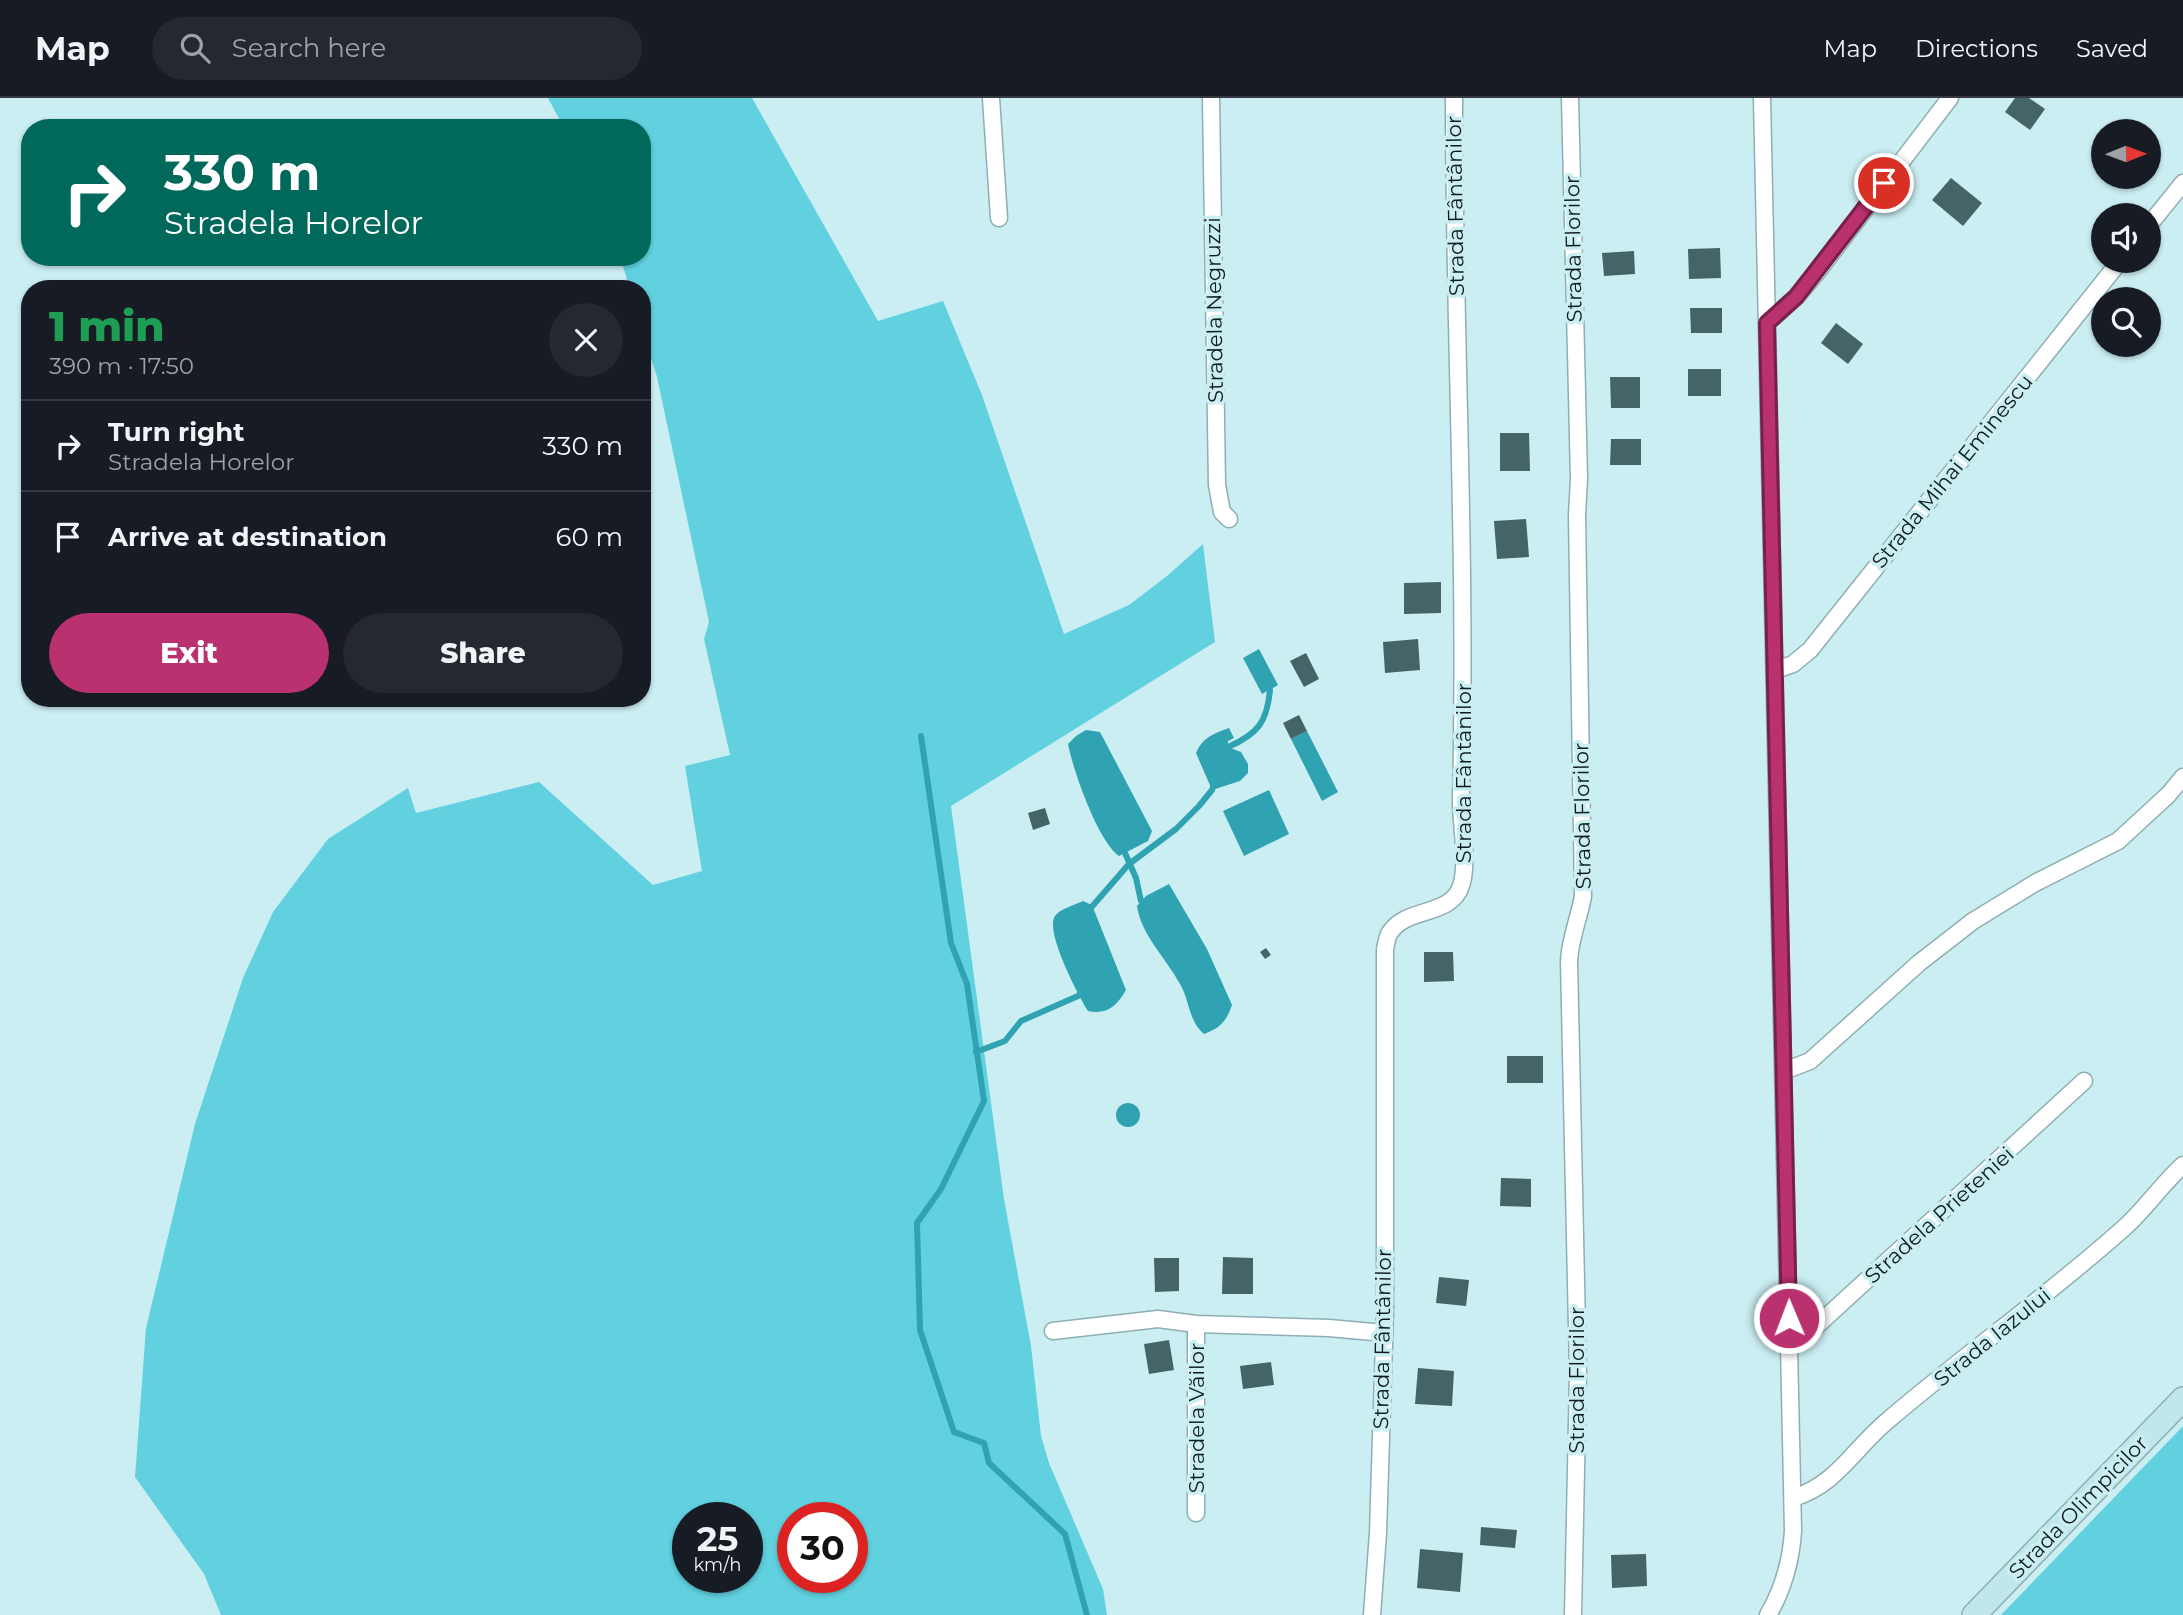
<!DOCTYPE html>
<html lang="en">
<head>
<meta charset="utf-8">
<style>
  :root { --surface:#171b24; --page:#242831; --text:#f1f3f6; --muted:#9ea1a6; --line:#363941; --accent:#b9316f }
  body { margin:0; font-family:Montserrat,sans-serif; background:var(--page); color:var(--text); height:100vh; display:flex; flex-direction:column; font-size:26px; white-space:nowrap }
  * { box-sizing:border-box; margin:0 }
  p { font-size:23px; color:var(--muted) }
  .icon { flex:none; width:38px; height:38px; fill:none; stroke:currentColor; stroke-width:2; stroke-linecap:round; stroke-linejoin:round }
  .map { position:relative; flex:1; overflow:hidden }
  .panel { position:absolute; left:21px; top:182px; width:630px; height:427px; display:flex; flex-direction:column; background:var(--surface); border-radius:28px; box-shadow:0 2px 5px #0004 }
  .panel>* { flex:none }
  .top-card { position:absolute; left:21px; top:21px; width:630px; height:147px; border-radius:28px; box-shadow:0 2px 5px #0004; background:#00695c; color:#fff; overflow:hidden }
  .needle { width:46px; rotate:89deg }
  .tools { position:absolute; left:2091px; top:21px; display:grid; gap:14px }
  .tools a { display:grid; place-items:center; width:70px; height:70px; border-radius:50%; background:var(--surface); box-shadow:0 2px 5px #0004; font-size:35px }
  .speed { position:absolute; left:672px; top:1404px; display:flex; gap:14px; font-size:35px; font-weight:700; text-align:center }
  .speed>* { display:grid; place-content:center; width:91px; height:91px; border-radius:50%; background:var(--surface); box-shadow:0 2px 5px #0004; line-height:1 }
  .speed small { font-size:18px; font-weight:400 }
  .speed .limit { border:10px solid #d22; background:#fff; color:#111 }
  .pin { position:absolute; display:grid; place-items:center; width:60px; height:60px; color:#fff; margin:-30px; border:4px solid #fff; border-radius:50%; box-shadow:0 2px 7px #0007 }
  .me { position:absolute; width:77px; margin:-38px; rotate:359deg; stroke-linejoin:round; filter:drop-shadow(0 0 5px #0008) }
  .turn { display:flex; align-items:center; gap:24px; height:147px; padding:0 28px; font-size:32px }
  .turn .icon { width:91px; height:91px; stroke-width:2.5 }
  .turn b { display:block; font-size:49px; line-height:60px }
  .round { display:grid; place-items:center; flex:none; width:74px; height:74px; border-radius:37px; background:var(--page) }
  .head { display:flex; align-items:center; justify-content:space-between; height:119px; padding:0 28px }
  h1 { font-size:42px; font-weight:800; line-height:52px; color:#1e9e55 }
  .action { display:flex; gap:14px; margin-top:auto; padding:14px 28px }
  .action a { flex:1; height:80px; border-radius:42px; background:var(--accent); color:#fff; font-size:28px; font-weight:800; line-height:80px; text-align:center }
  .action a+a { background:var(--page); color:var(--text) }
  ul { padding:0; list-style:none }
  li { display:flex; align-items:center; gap:21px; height:91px; padding:0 28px; border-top:2px solid var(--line) }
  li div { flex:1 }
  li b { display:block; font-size:26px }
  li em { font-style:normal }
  header { display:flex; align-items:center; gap:42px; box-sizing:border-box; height:98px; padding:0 35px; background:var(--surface); border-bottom:2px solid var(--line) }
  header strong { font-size:33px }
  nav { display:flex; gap:38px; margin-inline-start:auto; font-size:24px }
  .search { width:490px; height:63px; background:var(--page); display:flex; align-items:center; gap:18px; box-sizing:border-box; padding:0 24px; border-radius:38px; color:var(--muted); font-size:26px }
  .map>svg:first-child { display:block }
  .green { fill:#61d1e0; fill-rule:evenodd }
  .water { fill:#2fa3b2 }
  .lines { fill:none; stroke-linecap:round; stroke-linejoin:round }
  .stream { stroke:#2fa3b2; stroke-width:6 }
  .building { fill:#456468 }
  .street-casing { stroke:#8dafb3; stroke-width:19 }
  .secondary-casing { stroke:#8dafb3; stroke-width:26 }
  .street { stroke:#fff; stroke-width:16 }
  .secondary { stroke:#c0e8ec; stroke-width:23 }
  .route-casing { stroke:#782048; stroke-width:18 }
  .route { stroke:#b9316f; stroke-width:12 }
  .labels { text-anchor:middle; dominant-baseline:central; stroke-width:7; stroke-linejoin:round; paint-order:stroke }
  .street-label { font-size:21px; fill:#0f1c1d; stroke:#cbeef3 }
</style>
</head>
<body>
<header>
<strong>Map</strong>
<div class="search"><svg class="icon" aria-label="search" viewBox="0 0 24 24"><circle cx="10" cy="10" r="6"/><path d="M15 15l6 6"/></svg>Search here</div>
<nav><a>Map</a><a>Directions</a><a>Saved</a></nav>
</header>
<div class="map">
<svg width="2183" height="1517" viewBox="0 0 2183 1517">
  <rect width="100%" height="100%" fill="#cbeef3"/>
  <g class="green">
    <path d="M 548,0 L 752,0 L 878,223 L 943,203 L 982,297 L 1064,536 L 1129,507 L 1167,478 L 1203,446 L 1215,544 L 951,708 L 1004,1101 L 1031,1248 L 1041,1338 L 1049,1365 L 1103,1491 L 1107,1517 L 221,1517 L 204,1476 L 135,1379 L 146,1230 L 195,1026 L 243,880 L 273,814 L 328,741 L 408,690 L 416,715 L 539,684 L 653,787 L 702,773 L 685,668 L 730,657 L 704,541 L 709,524 L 657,279 L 642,231 L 642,191 L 630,191 L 620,159 L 642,159 L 642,30 L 564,30 ZM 688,1419 L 747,1419 L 747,1479 L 688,1479 ZM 793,1419 L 852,1419 L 852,1479 L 793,1479 Z"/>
    <polygon points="2183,1328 2183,1517 2001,1517"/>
  </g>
  <g class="water">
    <polygon points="1259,551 1278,587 1262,596 1243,560"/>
    <path d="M 1229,630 L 1234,640 L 1228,643 L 1228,649 L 1241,654 L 1248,666 L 1248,675 L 1240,683 L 1212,692 L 1196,655 C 1202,640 1214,635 1229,630 Z"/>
    <path d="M 1086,632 L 1100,634 L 1152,733 L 1148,743 L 1119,758 C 1098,744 1073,672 1068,646 L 1076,638 Z"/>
    <polygon points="1307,633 1338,694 1322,703 1291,641"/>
    <polygon points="1269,692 1289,736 1244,758 1223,713"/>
    <path d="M 1169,786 L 1207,851 L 1232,907 C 1226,924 1220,930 1204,936 C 1188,922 1190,903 1180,886 C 1166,860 1141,837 1137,808 L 1146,798 Z"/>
    <path d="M 1083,803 L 1092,807 L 1126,892 C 1117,908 1107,917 1088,913 C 1078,897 1047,837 1054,820 C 1058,811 1075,807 1083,803 Z"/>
    <circle cx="1128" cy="1017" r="12"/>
  </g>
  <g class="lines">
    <g class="stream">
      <polyline points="921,638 951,845 967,886 984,1003 941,1091 917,1125 920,1232 954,1334 984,1345 989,1365 1065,1436 1087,1517"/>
      <path d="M 1227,654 L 1228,649 C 1258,636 1267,624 1270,592"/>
      <polyline points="1125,755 1136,780 1141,803"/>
      <polyline points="1089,812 1129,766 1176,731 1199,708 1212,692 1215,684"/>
      <polyline points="976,954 1005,943 1021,923 1078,898 1083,892"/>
    </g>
  </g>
  <g class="building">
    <polygon points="2015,0 2029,0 2045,11 2030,32 2005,14"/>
    <polygon points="1951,80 1982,105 1963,128 1932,102"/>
    <polygon points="1720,150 1721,180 1689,181 1688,151"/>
    <polygon points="1634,153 1635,176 1604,178 1602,155"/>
    <polygon points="1690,210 1722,210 1722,235 1691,235"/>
    <polygon points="1836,225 1863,246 1848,266 1821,245"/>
    <rect x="1688" y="271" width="33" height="27"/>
    <polygon points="1610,279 1640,279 1640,310 1611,310"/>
    <polygon points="1500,335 1529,335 1530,373 1500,373"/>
    <polygon points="1611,341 1641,341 1641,367 1610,367"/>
    <polygon points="1526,421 1529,459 1497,461 1494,423"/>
    <polygon points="1441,484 1441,515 1404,516 1404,485"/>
    <polygon points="1418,541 1420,572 1385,575 1383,544"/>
    <polygon points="1306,555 1319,581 1304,589 1290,563"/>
    <polygon points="1299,617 1307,633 1291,641 1283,625"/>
    <polygon points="1045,710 1050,726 1033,732 1028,715"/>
    <polygon points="1266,850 1271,857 1265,861 1260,854"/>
    <polygon points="1424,854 1453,854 1454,883 1424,884"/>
    <rect x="1507" y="958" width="36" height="27"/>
    <polygon points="1501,1080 1531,1081 1531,1109 1500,1108"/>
    <polygon points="1223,1159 1253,1160 1253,1196 1222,1196"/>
    <polygon points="1154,1160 1179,1160 1179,1193 1155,1194"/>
    <polygon points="1439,1179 1469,1182 1466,1208 1436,1205"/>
    <polygon points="1169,1242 1174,1272 1149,1276 1144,1246"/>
    <polygon points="1271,1264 1274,1287 1243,1291 1240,1268"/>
    <polygon points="1418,1270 1454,1273 1452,1308 1415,1306"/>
    <polygon points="1481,1429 1517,1432 1515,1450 1480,1447"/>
    <polygon points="1420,1451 1463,1455 1460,1494 1417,1490"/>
    <polygon points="1646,1456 1647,1488 1612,1490 1611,1457"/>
  </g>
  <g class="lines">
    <defs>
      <g id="street">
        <polyline points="991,0 999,120"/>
        <polyline points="1211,0 1217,387 1222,414 1229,421"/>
        <path d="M 1570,0 L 1579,381 L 1577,417 L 1583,798 C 1579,821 1570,840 1569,863 L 1578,1275 L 1573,1517"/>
        <path d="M 1762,0 L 1793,1433 C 1791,1463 1784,1490 1768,1517"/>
        <polyline points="2149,127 2183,85"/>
        <polyline points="1767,225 1796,199 1818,173 1950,0"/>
        <polyline points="1776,572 1793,566 1810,552 2120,163"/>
        <polyline points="1784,973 1810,963 1919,865 1973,823 2035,785 2118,743 2168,697 2183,679"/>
        <polyline points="1196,1226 1196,1415"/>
        <polyline points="1053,1233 1158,1221 1196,1226 1329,1230 1384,1235"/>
        <polyline points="1790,1247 1811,1233 2084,983"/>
        <path d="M 1793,1400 C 1836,1387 1853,1352 1886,1324 C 1964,1257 2048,1198 2125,1129 C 2146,1110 2162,1086 2183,1067"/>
        <path d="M 1372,1517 L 1378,1435 L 1385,1213 L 1385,851 C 1386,847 1387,840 1389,836 C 1405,808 1450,820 1461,788 C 1468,767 1462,731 1461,709 C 1461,686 1462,663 1462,640 C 1465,427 1454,213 1454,0"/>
      </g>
      <polyline id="secondary" points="1974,1517 2183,1301"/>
    </defs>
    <use href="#street" class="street-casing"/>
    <use href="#secondary" class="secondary-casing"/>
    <use href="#street" class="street"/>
    <use href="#secondary" class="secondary"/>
  </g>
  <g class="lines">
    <defs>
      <polyline id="route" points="1789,1220 1767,225 1796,199 1884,85"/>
    </defs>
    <use href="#route" class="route-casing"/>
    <use href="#route" class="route"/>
  </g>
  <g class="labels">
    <g class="street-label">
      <text transform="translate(1455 108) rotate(-91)">Strada Fântânilor</text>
      <text transform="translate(1573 151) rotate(-91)">Strada Florilor</text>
      <text transform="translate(1214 212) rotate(-91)">Stradela Negruzzi</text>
      <text transform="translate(1952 373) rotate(-51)">Strada Mihai Eminescu</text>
      <text transform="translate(1463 675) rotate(-90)">Strada Fântânilor</text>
      <text transform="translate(1582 718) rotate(-91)">Strada Florilor</text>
      <text transform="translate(1939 1117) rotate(-42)">Stradela Prieteniei</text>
      <text transform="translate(1992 1239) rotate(-39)">Strada Iazului</text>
      <text transform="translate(1382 1241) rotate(-89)">Strada Fântânilor</text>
      <text transform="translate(1576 1282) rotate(-90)">Strada Florilor</text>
      <text transform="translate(1196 1320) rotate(-90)">Stradela Văilor</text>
      <text transform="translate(2078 1409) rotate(-46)">Strada Olimpicilor</text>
    </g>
  </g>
</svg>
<div class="tools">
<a><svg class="needle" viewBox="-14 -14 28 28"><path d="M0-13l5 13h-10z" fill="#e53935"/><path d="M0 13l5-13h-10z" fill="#9ea1a6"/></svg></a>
<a><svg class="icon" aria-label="sound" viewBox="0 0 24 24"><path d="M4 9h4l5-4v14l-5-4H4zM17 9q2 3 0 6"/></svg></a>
<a><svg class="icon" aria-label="search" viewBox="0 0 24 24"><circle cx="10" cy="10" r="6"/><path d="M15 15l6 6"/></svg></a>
</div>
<div class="speed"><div>25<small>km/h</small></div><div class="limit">30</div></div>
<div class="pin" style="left:1884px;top:85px;background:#d93025"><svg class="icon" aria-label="arrive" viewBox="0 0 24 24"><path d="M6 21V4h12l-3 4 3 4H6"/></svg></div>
<svg class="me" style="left:1789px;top:1220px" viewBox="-20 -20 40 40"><circle r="17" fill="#b9316f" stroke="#fff" stroke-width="3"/><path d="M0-11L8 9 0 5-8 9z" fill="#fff"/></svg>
<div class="top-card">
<div class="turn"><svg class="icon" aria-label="right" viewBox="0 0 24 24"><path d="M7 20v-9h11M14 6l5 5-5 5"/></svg><div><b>330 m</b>Stradela Horelor</div></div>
</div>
<section class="panel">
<div class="head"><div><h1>1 min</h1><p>390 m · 17:50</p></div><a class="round"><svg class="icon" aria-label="close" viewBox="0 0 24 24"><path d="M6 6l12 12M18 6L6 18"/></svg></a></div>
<ul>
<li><svg class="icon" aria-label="right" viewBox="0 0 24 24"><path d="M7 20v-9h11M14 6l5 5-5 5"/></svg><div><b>Turn right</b><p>Stradela Horelor</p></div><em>330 m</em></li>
<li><svg class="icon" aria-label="arrive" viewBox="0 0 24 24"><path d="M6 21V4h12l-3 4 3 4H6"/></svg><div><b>Arrive at destination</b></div><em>60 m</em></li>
</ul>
<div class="action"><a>Exit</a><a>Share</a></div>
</section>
</div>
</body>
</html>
